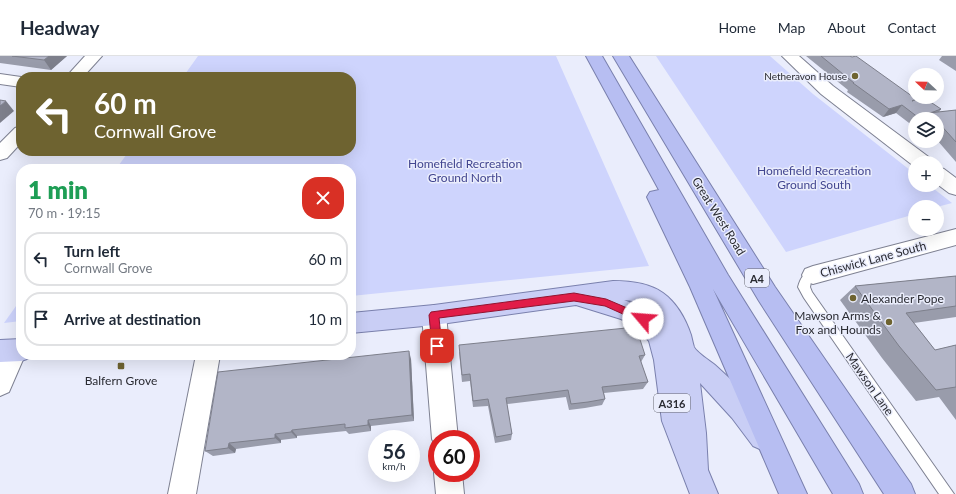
<!DOCTYPE html>
<html lang="en">
<head>
<meta charset="utf-8">
<style>
  :root { --surface:#fff; --page:#f2f2f3; --text:#1f2937; --muted:#747a83; --line:#e0e1e3 }
  body { margin:0; font-family:Lato,sans-serif; background:var(--page); color:var(--text); height:100vh; display:flex; flex-direction:column; font-size:15px; white-space:nowrap }
  * { box-sizing:border-box; margin:0 }
  p { font-size:13px; color:var(--muted) }
  .icon { flex:none; width:22px; height:22px; fill:none; stroke:currentColor; stroke-width:2; stroke-linecap:round; stroke-linejoin:round }
  .map { position:relative; flex:1; overflow:hidden }
  .drawer { position:absolute; left:16px; top:108px; width:340px; height:196px; display:flex; flex-direction:column; background:var(--surface); border-radius:16px; box-shadow:0 4px 16px #0002 }
  .drawer>* { flex:none }
  .hud { position:absolute; left:16px; top:16px; width:340px; height:84px; border-radius:16px; box-shadow:0 4px 16px #0002; background:#6e6330; color:#fff; overflow:hidden }
  .needle { width:26px; rotate:292deg }
  .controls { position:absolute; left:908px; top:12px; display:grid; gap:8px }
  .controls a { display:grid; place-items:center; width:36px; height:36px; border-radius:50%; background:var(--surface); box-shadow:0 4px 16px #0002; font-size:20px }
  .speed { position:absolute; left:368px; top:374px; display:flex; gap:8px; font-size:20px; font-weight:700; text-align:center }
  .speed>* { display:grid; place-content:center; width:52px; height:52px; border-radius:50%; background:var(--surface); box-shadow:0 4px 16px #0002; line-height:1 }
  .speed small { font-size:10px; font-weight:400 }
  .speed .limit { border:6px solid #d22; background:#fff; color:#111 }
  .pin { position:absolute; display:grid; place-items:center; width:34px; height:34px; color:#fff; margin:-17px; border-radius:8px; box-shadow:0 2px 6px #0006 }
  .me { position:absolute; width:44px; margin:-22px; rotate:297deg; stroke-linejoin:round; filter:drop-shadow(0 0 3px #0008) }
  .turn { display:flex; align-items:center; gap:14px; height:84px; padding:0 12px; font-size:18px }
  .turn .icon { width:52px; height:52px; stroke-width:2.5 }
  .turn b { display:block; font-size:28px; line-height:34px }
  .round { display:grid; place-items:center; flex:none; width:42px; height:42px; border-radius:16px; background:var(--page) }
  .head { display:flex; align-items:center; justify-content:space-between; height:68px; padding:0 12px }
  h1 { font-size:24px; font-weight:800; line-height:30px; color:#1e9e55 }
  ul { padding:0; list-style:none }
  li { display:flex; align-items:center; gap:12px; height:54px; margin:0 8px 6px; padding:0 4px; border:2px solid var(--line); border-radius:16px }
  li div { flex:1 }
  li b { display:block; font-size:15px }
  li em { font-style:normal }
  header { display:flex; align-items:center; gap:24px; box-sizing:border-box; height:56px; padding:0 20px; background:var(--surface); border-bottom:1px solid var(--line) }
  header strong { font-size:19px }
  nav { display:flex; gap:22px; margin-inline-start:auto; font-size:14px }
  .map>svg:first-child { display:block }
  .green { fill:#ced4fd }
  .lines { fill:none; stroke-linecap:round; stroke-linejoin:round }
  .service-casing { stroke:#7e8192; stroke-width:2 }
  .minor-casing { stroke:#7e8192; stroke-width:2 }
  .primary-casing { stroke:#7a80ad; stroke-width:2 }
  .trunk-casing { stroke:#7a80ad; stroke-width:2 }
  .service { fill:#fff; fill-rule:evenodd }
  .minor { fill:#fff; fill-rule:evenodd }
  .primary { fill:#c9cef5; fill-rule:evenodd }
  .trunk { fill:#b7bef2; fill-rule:evenodd }
  .wall { fill:#999cab }
  .shaded-wall { fill:#7d7f8b }
  .building { fill:#b2b5c7; stroke:#7d7f8b }
  .route { fill:#e11d48; stroke:#92132f }
  .poi-dot { fill:#6e6330; stroke:#eaedfc; stroke-width:1.5 }
  .labels { text-anchor:middle; dominant-baseline:central; stroke-width:3; stroke-linejoin:round; paint-order:stroke }
  .far-poi-label { font-size:10px; fill:#2a2b32; stroke:#eaedfc; text-anchor:end }
  .shield { fill:#eaedfc; stroke:#64656f; stroke-width:1 }
  .shield-label { font-size:11px; font-weight:bold; fill:#2a2b32 }
  .park-label { font-size:12px; fill:#424690; stroke:#eaedfc }
  .street-label { font-size:12px; fill:#2a2b32; stroke:#eaedfc }
  .poi-label { font-size:12px; fill:#2a2b32; stroke:#eaedfc; text-anchor:start }
</style>
</head>
<body>
<header>
<strong>Headway</strong>
<nav><a>Home</a><a>Map</a><a>About</a><a>Contact</a></nav>
</header>
<div class="map">
<svg width="956" height="438" viewBox="0 0 956 438">
  <rect width="100%" height="100%" fill="#eaedfc"/>
  <g class="green">
    <polygon points="198,0 556,0 649,210 351,240 351,113 116,113 129,95 351,95 351,21 183,21"/>
    <polygon points="656,0 770,0 813,38 915,118 915,129 929,129 952,147 937,151 915,151 915,158 786,196"/>
    <polygon points="21,243 21,265 4,267"/>
  </g>
  <g class="lines">
    <defs>
      <path id="service" d="M 813,214 L 817,216 L 818,219 L 817,222 L 811,226 L 810,231 L 812,236 L 954,438 L 939,438 L 804,242 L 798,231 C 801,221 803,218 813,214 Z"/>
      <g id="minor">
        <polygon points="85,0 102,0 83,21 66,21"/>
        <polygon points="782,0 799,0 833,30 930,102 932,107 915,107 915,111 821,38"/>
        <polygon points="0,18 21,21 21,31 0,28"/>
        <polygon points="21,70 21,87 7,102 0,104 0,87 15,72"/>
        <polygon points="937,111 944,113 956,122 956,139 949,137 937,128"/>
        <polygon points="956,173 956,189 813,228 805,225 802,219 805,213 813,210"/>
        <polygon points="434,249 442,252 446,259 458,383 437,383 437,393 432,383 422,259 426,252"/>
        <polygon points="15,284 21,286 21,299 25,299 9,336 0,340 0,301 6,287"/>
        <polygon points="196,299 220,299 196,438 168,438"/>
        <polygon points="437,410 437,417 462,417 464,438 436,438 434,417"/>
      </g>
      <g id="primary">
        <path d="M 613,225 C 630,225 649,227 663,237 C 677,247 686,264 691,279 C 692,283 693,288 694,291 C 696,296 710,305 715,309 C 737,329 764,353 775,381 L 771,390 L 762,394 L 753,390 L 732,362 L 700,327 L 706,377 L 708,414 L 718,438 L 690,438 L 662,365 L 654,304 L 649,285 L 635,270 L 621,263 L 576,249 L 434,269 L 351,277 L 351,257 L 434,249 ZM 624,244 C 639,245 647,249 657,261 L 644,252 Z"/>
        <polygon points="21,283 21,299 31,299 30,302 21,305 0,306 0,284"/>
      </g>
      <g id="trunk">
        <polygon points="586,0 602,0 728,219 859,428 863,438 833,438 713,233 807,438 779,438 690,231 647,141 650,136 659,134"/>
        <polygon points="613,0 629,0 775,231 911,428 915,438 884,438 759,245"/>
      </g>
    </defs>
    <use href="#service" class="service-casing"/>
    <use href="#minor" class="minor-casing"/>
    <use href="#primary" class="primary-casing"/>
    <use href="#trunk" class="trunk-casing"/>
    <use href="#service" class="service"/>
    <use href="#minor" class="minor"/>
    <use href="#primary" class="primary"/>
    <use href="#trunk" class="trunk"/>
  </g>
  <g class="wall">
    <polygon points="0,0 67,0 51,14 0,7"/>
    <polygon points="806,0 850,0 916,44 941,53 939,56 956,54 956,106 937,84 937,63 915,63 915,69 913,70 896,57 883,61 847,36 848,34"/>
    <polygon points="942,0 956,0 956,15 939,4"/>
    <polygon points="956,220 956,261 914,267 935,294 956,289 956,364 939,341 916,345 882,302 840,244 855,230"/>
    <polygon points="459,296 645,299 641,306 648,326 643,333 604,337 605,343 602,349 585,352 569,354 566,341 507,348 512,378 511,384 495,387 488,350 473,351 470,325 462,326"/>
    <polygon points="411,303 414,365 371,370 371,375 349,378 346,375 297,380 297,382 281,384 281,387 236,393 235,397 213,400 205,395"/>
  </g>
  <g class="shaded-wall">
    <polygon points="49,0 67,0 51,14 44,4"/>
    <polygon points="6,45 14,55 0,67 0,50"/>
    <polygon points="902,49 896,57 883,61 889,53"/>
    <polygon points="928,58 924,63 918,63 919,62"/>
    <polygon points="409,295 411,303 414,365 412,359"/>
    <polygon points="368,364 371,370 371,375 368,369"/>
    <polygon points="292,374 297,380 297,382 291,376"/>
    <polygon points="275,378 281,384 281,387 275,382"/>
    <polygon points="229,387 236,393 235,397 228,392"/>
  </g>
  <g class="building">
    <polygon points="12,0 49,0 44,4"/>
    <polygon points="821,0 850,0 852,1 856,0 916,43 912,45 923,41 941,53 933,56 929,57 928,58 919,62 902,49 889,53 853,27 854,27"/>
    <polygon points="0,44 6,45 0,50"/>
    <polygon points="956,54 956,86 937,65 937,63 935,63 929,57"/>
    <polygon points="956,220 956,250 906,257 935,294 956,289 956,331 936,334 899,290 855,230"/>
    <polygon points="636,271 645,299 639,300 648,326 602,331 605,343 588,346 571,348 568,334 506,342 512,378 496,381 488,343 473,345 470,318 462,319 459,289"/>
    <polygon points="409,295 412,359 368,364 368,369 345,372 345,368 292,374 291,376 275,378 275,382 229,387 228,392 205,395 218,316"/>
  </g>
  <polygon class="route" points="574,237 606,243 646,260 648,263 646,266 643,267 605,250 574,245 439,262 442,290 440,293 437,294 433,293 432,290 429,259 431,256"/>
  <g class="poi-dot">
    <circle cx="855" cy="20" r="4"/>
    <circle cx="853" cy="242" r="4"/>
    <circle cx="889" cy="266" r="4"/>
    <rect x="117" y="306" width="8" height="8" rx="2"/>
  </g>
  <g class="labels">
    <g class="far-poi-label">
      <text x="847" y="20">Netheravon House</text>
    </g>
    <g class="shield">
      <rect x="745" y="213" width="24" height="18" rx="3"/>
      <rect x="654" y="338" width="36" height="18" rx="3"/>
    </g>
    <g class="shield-label">
      <text x="757" y="222">A4</text>
      <text x="672" y="347">A316</text>
    </g>
    <g class="park-label">
      <text x="465" y="107">Homefield Recreation<tspan x="465" dy="14">Ground North</tspan></text>
      <text x="814" y="114">Homefield Recreation<tspan x="814" dy="14">Ground South</tspan></text>
    </g>
    <g class="street-label">
      <text transform="translate(719 160) rotate(58)">Great West Road</text>
      <text transform="translate(873 203) rotate(-15)">Chiswick Lane South</text>
      <text transform="translate(870 328) rotate(55)">Mawson Lane</text>
    </g>
    <g class="poi-label">
      <text x="861" y="242">Alexander Pope</text>
      <text x="881" y="259" text-anchor="end">Mawson Arms &amp;<tspan x="881" dy="14">Fox and Hounds</tspan></text>
      <text x="121" y="324" text-anchor="middle">Balfern Grove</text>
    </g>
  </g>
</svg>
<div class="controls">
<a><svg class="needle" viewBox="-14 -14 28 28"><path d="M0-13l5 13h-10z" fill="#e53935"/><path d="M0 13l5-13h-10z" fill="#747a83"/></svg></a>
<a><svg class="icon" aria-label="layers" viewBox="0 0 24 24"><path d="M12 4l9 5-9 5-9-5zM3 14l9 5 9-5"/></svg></a>
<a>+</a>
<a>−</a>
</div>
<div class="speed"><div>56<small>km/h</small></div><div class="limit">60</div></div>
<div class="pin" style="left:437px;top:290px;background:#d93025"><svg class="icon" aria-label="arrive" viewBox="0 0 24 24"><path d="M6 21V4h12l-3 4 3 4H6"/></svg></div>
<svg class="me" style="left:643px;top:263px" viewBox="-20 -20 40 40"><circle r="19" fill="#fff"/><path d="M0-13L10 11 0 6-10 11z" fill="#e11d48"/></svg>
<div class="hud">
<div class="turn"><svg class="icon" aria-label="left" viewBox="0 0 24 24"><path d="M17 20v-9H6M10 6l-5 5 5 5"/></svg><div><b>60 m</b>Cornwall Grove</div></div>
</div>
<section class="drawer">
<div class="head"><div><h1>1 min</h1><p>70 m · 19:15</p></div><a class="round" style="background:#d93025;color:#fff"><svg class="icon" aria-label="close" viewBox="0 0 24 24"><path d="M6 6l12 12M18 6L6 18"/></svg></a></div>
<ul>
<li><svg class="icon" aria-label="left" viewBox="0 0 24 24"><path d="M17 20v-9H6M10 6l-5 5 5 5"/></svg><div><b>Turn left</b><p>Cornwall Grove</p></div><em>60 m</em></li>
<li><svg class="icon" aria-label="arrive" viewBox="0 0 24 24"><path d="M6 21V4h12l-3 4 3 4H6"/></svg><div><b>Arrive at destination</b></div><em>10 m</em></li>
</ul>
</section>
</div>
</body>
</html>
